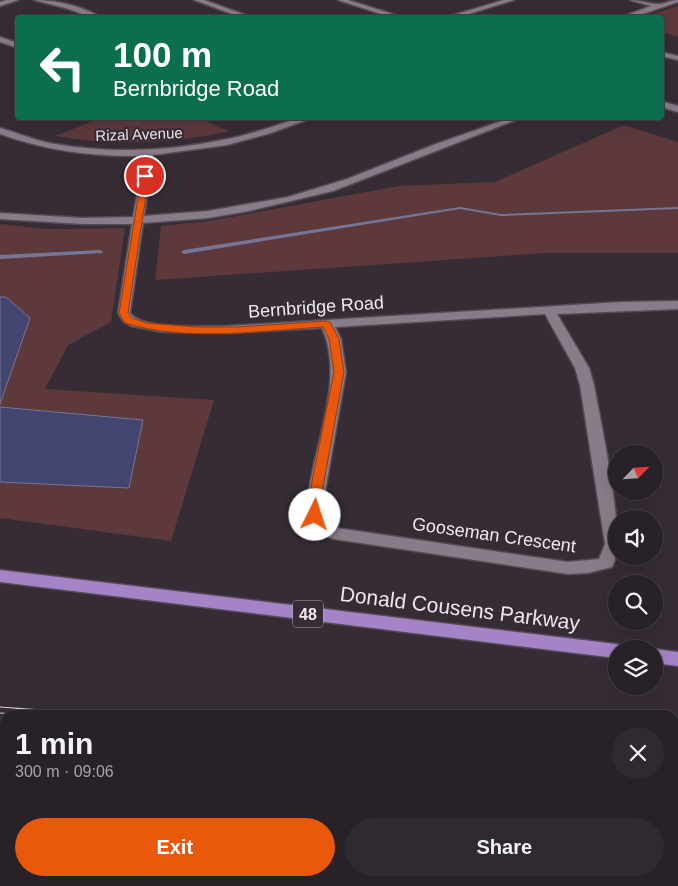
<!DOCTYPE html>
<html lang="en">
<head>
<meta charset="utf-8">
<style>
  :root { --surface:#282128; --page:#302930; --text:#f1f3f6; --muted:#a5a3a8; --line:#443e45; --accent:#ea580c }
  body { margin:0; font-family:Arial,sans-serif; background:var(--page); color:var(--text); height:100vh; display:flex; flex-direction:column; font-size:19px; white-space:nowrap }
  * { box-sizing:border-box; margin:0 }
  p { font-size:16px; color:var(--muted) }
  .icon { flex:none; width:28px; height:28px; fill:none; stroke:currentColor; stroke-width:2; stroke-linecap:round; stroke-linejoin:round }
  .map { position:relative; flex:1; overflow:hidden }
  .details { position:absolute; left:0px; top:710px; width:679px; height:176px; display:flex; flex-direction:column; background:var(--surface); border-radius:15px 15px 0 0; box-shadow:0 5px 20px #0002,0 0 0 1px var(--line) }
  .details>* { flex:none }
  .banner { position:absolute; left:15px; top:15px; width:649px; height:105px; border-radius:5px; box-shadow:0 5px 20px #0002,0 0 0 1px var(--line); background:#0b6e4f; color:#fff; overflow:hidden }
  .needle { width:32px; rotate:65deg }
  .tools { position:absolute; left:608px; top:445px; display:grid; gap:10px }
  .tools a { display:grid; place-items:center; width:55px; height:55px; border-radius:50%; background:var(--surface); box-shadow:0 5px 20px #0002,0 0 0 1px var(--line); font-size:25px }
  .pin { position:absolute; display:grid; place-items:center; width:42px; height:42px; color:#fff; margin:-21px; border:2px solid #fff; border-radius:50%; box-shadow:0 1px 5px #0007 }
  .me { position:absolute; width:55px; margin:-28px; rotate:4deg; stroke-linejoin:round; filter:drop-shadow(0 0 4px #0008) }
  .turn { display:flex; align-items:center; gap:18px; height:105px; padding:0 15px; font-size:22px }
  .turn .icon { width:65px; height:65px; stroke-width:2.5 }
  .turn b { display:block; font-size:35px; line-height:42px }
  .round { display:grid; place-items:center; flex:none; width:52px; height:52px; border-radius:26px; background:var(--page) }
  .head { display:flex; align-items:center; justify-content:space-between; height:85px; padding:0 15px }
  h1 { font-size:30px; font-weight:600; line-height:38px }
  .cta { display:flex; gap:10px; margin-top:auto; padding:10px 15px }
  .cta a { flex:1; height:58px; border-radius:30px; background:var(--accent); color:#fff; font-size:20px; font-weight:600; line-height:58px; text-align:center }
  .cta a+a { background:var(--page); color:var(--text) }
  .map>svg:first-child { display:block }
  .green { fill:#5d393c }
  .water { fill:#434571; stroke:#767596 }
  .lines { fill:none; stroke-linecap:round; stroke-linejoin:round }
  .stream { fill:#767596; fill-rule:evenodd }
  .street-casing { stroke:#534b53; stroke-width:3 }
  .primary-casing { stroke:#534b53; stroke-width:3 }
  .street { fill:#887c88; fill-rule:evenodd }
  .primary { fill:#a583c7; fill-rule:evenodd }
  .rail-casing { stroke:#d4cdd4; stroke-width:7 }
  .rail { stroke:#362c36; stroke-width:5; stroke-dasharray:16; stroke-linecap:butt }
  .route { fill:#ea580c; stroke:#983908 }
  .labels { text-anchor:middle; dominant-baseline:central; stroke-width:4; stroke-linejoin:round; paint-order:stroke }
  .far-street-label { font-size:15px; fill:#ede6ed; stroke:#362c36 }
  .shield { fill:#362c36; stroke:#b6aeb6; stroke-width:1 }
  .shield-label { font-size:16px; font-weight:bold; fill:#ede6ed }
  .street-label { font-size:18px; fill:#ede6ed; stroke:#362c36 }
  .near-street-label { font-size:21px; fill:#ede6ed; stroke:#362c36 }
</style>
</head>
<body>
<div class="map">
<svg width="678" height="886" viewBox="0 0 678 886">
  <rect width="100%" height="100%" fill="#362c36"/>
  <g class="green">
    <polygon points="678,6 678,37 661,32 661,18 644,17"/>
    <path d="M 101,118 L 198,118 L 229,131 C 171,144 114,146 55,136 Z"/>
    <polygon points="624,125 678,142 678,253 546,253 155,280 161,226 210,221 399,186 495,182"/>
    <polygon points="0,224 46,229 125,228 111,322 68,345 45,389 214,400 171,541 0,518"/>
    <polygon points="0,749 5,750 5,881 674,881 674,816 678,817 678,886 0,886"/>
  </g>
  <g class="water">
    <polygon points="0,297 6,297 30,318 0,404"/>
    <polygon points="0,407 143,420 129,488 0,482"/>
  </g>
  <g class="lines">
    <g class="stream">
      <polygon points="460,207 501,214 678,207 678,209 501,216 460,209 184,254 181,252 184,250"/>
      <polygon points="100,250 103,252 102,253 0,259 0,255"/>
    </g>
    <defs>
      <g id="street">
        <polygon points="7,0 18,0 0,6 0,2"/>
        <path d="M 34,0 C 56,0 83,6 102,18 L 92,18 L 69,9 Z"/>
        <polygon points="194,0 204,0 254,18 243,18"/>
        <polygon points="338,0 348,0 405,18 393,18"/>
        <polygon points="504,0 514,0 456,18 443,18"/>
        <path d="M 630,0 C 639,0 649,4 658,4 C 665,4 671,0 678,0 L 678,2 L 631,18 L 619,18 L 651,6 Z"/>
        <polygon points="0,37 18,43 18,48 0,42"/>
        <polygon points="661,52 678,56 678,60 661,56"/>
        <polygon points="661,101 678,106 678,112 661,107"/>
        <path d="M 300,118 L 312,118 L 271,133 L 227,145 L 153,155 L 144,216 L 208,211 L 288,197 L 347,179 L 436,144 L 510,118 L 521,118 L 333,191 L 249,211 L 208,218 L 143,223 L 130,313 C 142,330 208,326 228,326 L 622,302 L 678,301 L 678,309 L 557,314 L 589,368 L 594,385 C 600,421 628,541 612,567 L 588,573 L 568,574 L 334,539 C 320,535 309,526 307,511 C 309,453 347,382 322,328 L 228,333 L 163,332 L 131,326 L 123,321 L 118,313 L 132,224 L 82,224 L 0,219 L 0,213 L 82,218 L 133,217 L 144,156 C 94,157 47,151 0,134 L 0,128 C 18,133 36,141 55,144 C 112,154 171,151 227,139 C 252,134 276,125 300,118 ZM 545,314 L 575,368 L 580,385 L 605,544 L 599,559 L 568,562 L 337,528 L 325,520 L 324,498 L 346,372 L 341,339 L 335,327 Z"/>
      </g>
      <g id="primary">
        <polygon points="0,570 616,644 623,646 624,649 616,649 616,658 0,582"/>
        <polygon points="654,649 678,652 678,666 654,663"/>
      </g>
    </defs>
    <use href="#street" class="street-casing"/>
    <use href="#primary" class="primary-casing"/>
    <use href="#street" class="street"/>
    <use href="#primary" class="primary"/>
    <defs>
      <g id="rail">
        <polyline points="0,710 71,715"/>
        <polyline points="674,758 678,759"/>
      </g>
    </defs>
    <use href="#rail" class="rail-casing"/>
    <use href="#rail" class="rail"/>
  </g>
  <path class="route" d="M 142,174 L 149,176 L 128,313 L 132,318 L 147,323 L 198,327 L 238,327 L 326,321 L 330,322 L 339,339 L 344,372 L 324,481 L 319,518 L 315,519 L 309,515 L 312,481 L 334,372 L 329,339 L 323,327 C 260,331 186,342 125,323 L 119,313 Z"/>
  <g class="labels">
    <g class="far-street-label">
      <text transform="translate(139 134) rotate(-2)">Rizal Avenue</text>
    </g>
    <rect class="shield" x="293" y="600.5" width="30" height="27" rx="4"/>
    <g class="shield-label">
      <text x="308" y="614">48</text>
    </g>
    <g class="street-label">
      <text transform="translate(316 307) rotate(-4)">Bernbridge Road</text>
      <text transform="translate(494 535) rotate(8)">Gooseman Crescent</text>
    </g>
    <g class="near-street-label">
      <text transform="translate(460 608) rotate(7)">Donald Cousens Parkway</text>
    </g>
  </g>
</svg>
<div class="tools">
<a><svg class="needle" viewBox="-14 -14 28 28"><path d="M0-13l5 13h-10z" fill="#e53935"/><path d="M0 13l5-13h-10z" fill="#a5a3a8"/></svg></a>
<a><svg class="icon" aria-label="sound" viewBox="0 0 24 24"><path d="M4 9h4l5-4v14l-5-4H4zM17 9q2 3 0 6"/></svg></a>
<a><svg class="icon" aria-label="search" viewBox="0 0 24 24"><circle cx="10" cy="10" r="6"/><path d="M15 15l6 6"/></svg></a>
<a><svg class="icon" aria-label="layers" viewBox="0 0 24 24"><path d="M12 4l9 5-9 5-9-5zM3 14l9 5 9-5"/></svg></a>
</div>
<div class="pin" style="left:145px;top:176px;background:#d93025"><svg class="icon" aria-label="arrive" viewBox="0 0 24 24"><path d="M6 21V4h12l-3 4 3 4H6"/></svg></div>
<svg class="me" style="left:315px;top:515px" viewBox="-20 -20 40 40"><circle r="19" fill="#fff"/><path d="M0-13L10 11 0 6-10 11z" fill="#ea580c"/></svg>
<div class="banner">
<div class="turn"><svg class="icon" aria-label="left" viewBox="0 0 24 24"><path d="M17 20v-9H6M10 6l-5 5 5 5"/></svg><div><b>100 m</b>Bernbridge Road</div></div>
</div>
<section class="details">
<div class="head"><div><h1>1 min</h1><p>300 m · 09:06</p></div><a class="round"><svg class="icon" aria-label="close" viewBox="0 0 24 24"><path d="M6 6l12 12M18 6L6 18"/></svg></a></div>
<div class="cta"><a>Exit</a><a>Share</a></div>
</section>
</div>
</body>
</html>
